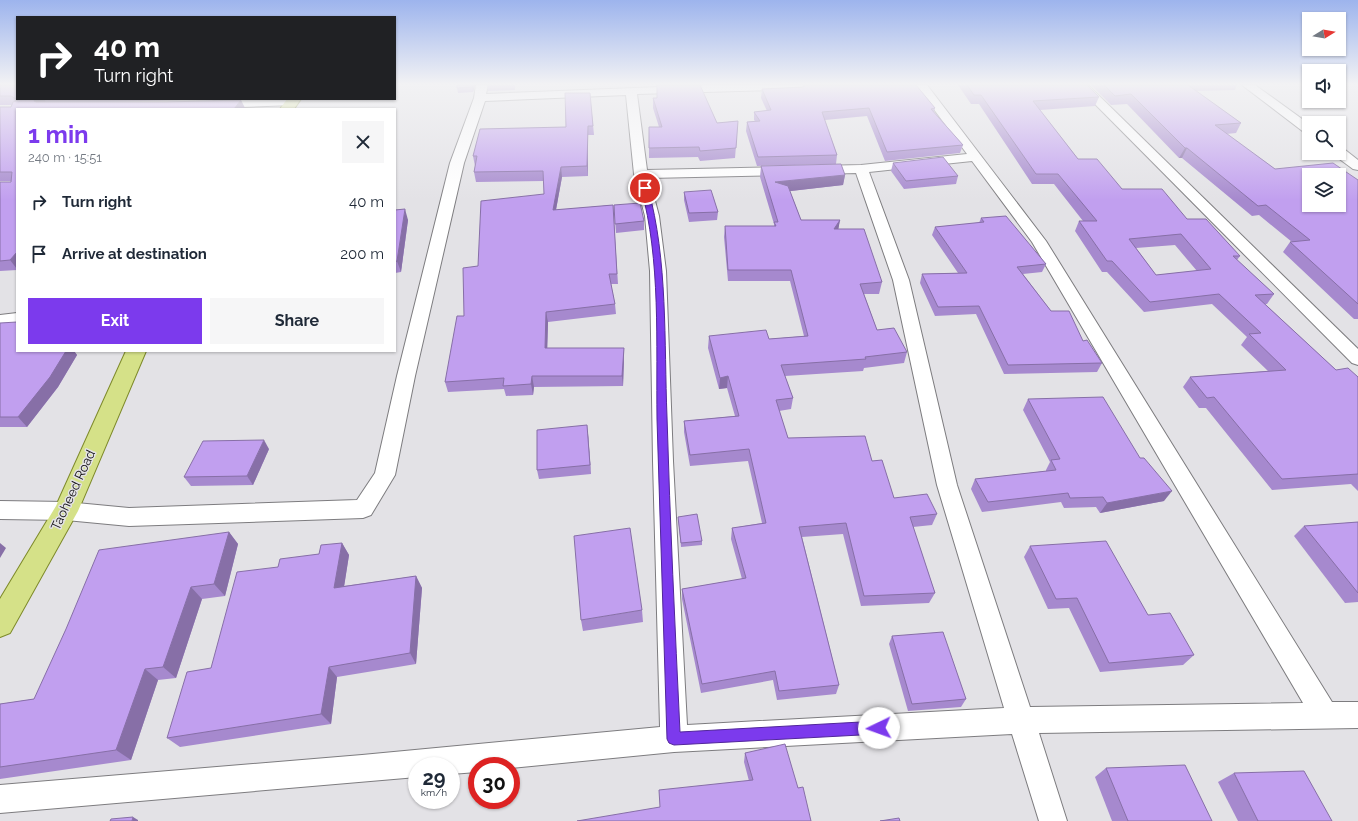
<!DOCTYPE html>
<html lang="en">
<head>
<meta charset="utf-8">
<style>
  :root { --surface:#fff; --page:#f6f6f7; --text:#1f2937; --muted:#747a83; --accent:#7c3aed }
  body { margin:0; font-family:Raleway,sans-serif; background:var(--page); color:var(--text); height:100vh; display:flex; flex-direction:column; font-size:15px; white-space:nowrap }
  * { box-sizing:border-box; margin:0 }
  p { font-size:13px; color:var(--muted) }
  .icon { flex:none; width:22px; height:22px; fill:none; stroke:currentColor; stroke-width:2; stroke-linecap:round; stroke-linejoin:round }
  .map { position:relative; flex:1; overflow:hidden }
  .sheet { position:absolute; left:16px; top:108px; width:380px; height:244px; display:flex; flex-direction:column; background:var(--surface); border-radius:0px; box-shadow:0 1px 3px #0004 }
  .sheet>* { flex:none }
  .hud { position:absolute; left:16px; top:16px; width:380px; height:84px; border-radius:0px; box-shadow:0 1px 3px #0004; background:#202124; color:#fff; overflow:hidden }
  .needle { width:26px; rotate:79deg }
  .buttons { position:absolute; left:1302px; top:12px; display:grid; gap:8px }
  .buttons a { display:grid; place-items:center; width:44px; height:44px; border-radius:0px; background:var(--surface); box-shadow:0 1px 3px #0004; font-size:20px }
  .speed { position:absolute; left:408px; top:757px; display:flex; gap:8px; font-size:20px; font-weight:700; text-align:center }
  .speed>* { display:grid; place-content:center; width:52px; height:52px; border-radius:50%; background:var(--surface); box-shadow:0 1px 3px #0004; line-height:1 }
  .speed small { font-size:10px; font-weight:400 }
  .speed .limit { border:6px solid #d22; background:#fff; color:#111 }
  .pin { position:absolute; display:grid; place-items:center; width:34px; height:34px; color:#fff; margin:-17px; border:2px solid #fff; border-radius:50%; box-shadow:0 1px 4px #0007 }
  .me { position:absolute; width:44px; margin:-22px; rotate:267deg; stroke-linejoin:round; filter:drop-shadow(0 0 3px #0008) }
  .turn { display:flex; align-items:center; gap:14px; height:84px; padding:0 12px; font-size:18px }
  .turn .icon { width:52px; height:52px; stroke-width:2.5 }
  .turn b { display:block; font-size:28px; line-height:34px }
  .round { display:grid; place-items:center; flex:none; width:42px; height:42px; border-radius:0px; background:var(--page) }
  .headline { display:flex; align-items:center; justify-content:space-between; height:68px; padding:0 12px }
  h1 { font-size:24px; font-weight:700; line-height:30px; color:var(--accent) }
  .button { display:flex; gap:8px; margin-top:auto; padding:8px 12px }
  .button a { flex:1; height:46px; border-radius:0px; background:var(--accent); color:#fff; font-size:16px; font-weight:700; line-height:46px; text-align:center }
  .button a+a { background:var(--page); color:var(--text) }
  ul { padding:0; list-style:none }
  li { display:flex; align-items:center; gap:12px; height:52px; padding:0 12px }
  li div { flex:1 }
  li b { display:block; font-size:15px }
  li em { font-style:normal }
  .map>svg:first-child { display:block }
  .lines { fill:none; stroke-linecap:round; stroke-linejoin:round }
  .minor-casing { stroke:#7d7c7f; stroke-width:2 }
  .primary-casing { stroke:#7e8a2a; stroke-width:2 }
  .minor { fill:#fff; fill-rule:evenodd }
  .primary { fill:#d5e188; fill-rule:evenodd }
  .wall { fill:#a689ce; fill-rule:evenodd }
  .shaded-wall { fill:#876fa7 }
  .building { fill:#c19fef; stroke:#876fa7; fill-rule:evenodd }
  .route { fill:#7c3aed; stroke:#51269a }
  .labels { text-anchor:middle; dominant-baseline:central; stroke-width:3; stroke-linejoin:round; paint-order:stroke }
  .street-label { font-size:13px; fill:#100f11; stroke:#e3e2e6 }
</style>
</head>
<body>
<div class="map">
<svg width="1358" height="821" viewBox="0 0 1358 821">
  <rect width="100%" height="100%" fill="#e3e2e6"/>
  <g class="lines">
    <defs>
      <g id="minor">
        <path d="M 476,85 L 488,85 L 486,94 L 710,85 L 850,85 L 845,88 L 637,94 L 647,170 L 785,167 L 790,168 L 792,171 L 790,174 L 785,175 L 649,178 L 659,216 L 666,271 L 673,461 L 687,725 L 1004,708 L 937,485 L 893,280 L 856,173 L 818,174 L 813,173 L 811,170 L 813,167 L 818,166 L 861,165 L 967,154 L 916,85 L 927,85 L 1046,241 L 1332,702 L 1358,702 L 1358,728 L 1039,733 L 1067,821 L 1039,821 L 1012,734 L 674,752 L 511,768 L 511,766 L 477,766 L 477,772 L 451,774 L 451,766 L 417,766 L 417,777 L 0,813 L 0,785 L 362,755 L 660,727 L 653,461 L 650,271 L 645,216 L 634,174 L 626,95 L 485,101 L 464,163 L 415,376 L 395,475 L 371,515 L 363,518 L 129,526 L 66,520 L 0,519 L 0,501 L 66,502 L 129,508 L 357,500 L 375,473 L 397,376 L 450,163 L 474,98 ZM 972,161 L 1032,242 L 1303,703 L 1030,707 L 957,485 L 909,280 L 869,172 Z"/>
        <polygon points="1076,85 1088,85 1358,349 1358,365 1352,363"/>
        <polygon points="1242,85 1255,85 1309,124 1309,134 1305,133"/>
        <polygon points="294,99 298,102 296,104 292,105 217,108 213,106 211,104 213,102 217,100"/>
        <polygon points="1339,148 1344,149 1358,160 1358,170 1353,169 1334,155 1333,153 1339,153"/>
        <polygon points="17,313 17,323 0,325 0,315"/>
      </g>
      <g id="primary">
        <polygon points="287,99 301,99 294,109 280,109"/>
        <polygon points="126,351 146,351 78,511 10,633 0,637 0,599 56,506"/>
      </g>
    </defs>
    <use href="#minor" class="minor-casing"/>
    <use href="#primary" class="primary-casing"/>
    <use href="#minor" class="minor"/>
    <use href="#primary" class="primary"/>
  </g>
  <g class="wall">
    <polygon points="0,85 17,99 218,99 106,102 245,108 17,109 17,270 0,271 0,182 11,182 11,181 0,181 0,107 11,107 12,105 0,105"/>
    <polygon points="457,85 475,85 473,92 458,93 457,88"/>
    <polygon points="487,85 515,85 515,90 488,91"/>
    <polygon points="803,85 916,85 935,108 934,112 963,145 960,153 885,161 867,116 825,120 837,155 836,164 757,166 746,131 747,122 755,121 754,120 754,112 767,111 761,98 762,89 802,87"/>
    <path d="M 958,85 L 1087,85 L 1099,97 L 1095,106 L 1040,110 L 1078,159 L 1122,189 L 1187,219 L 1240,256 L 1237,260 L 1274,294 L 1267,304 L 1265,304 L 1336,370 L 1358,377 L 1358,491 L 1351,484 L 1272,490 L 1206,408 L 1199,408 L 1183,387 L 1190,377 L 1268,371 L 1241,345 L 1247,337 L 1212,304 L 1144,312 L 1107,272 L 1102,272 L 1075,231 L 1079,221 L 1083,221 L 1054,184 L 1032,184 L 979,104 L 971,104 ZM 1175,245 L 1197,271 L 1156,275 L 1136,248 Z"/>
    <polygon points="1091,85 1237,85 1235,90 1196,91 1241,123 1236,133 1226,134 1275,169 1358,180 1358,319 1354,319 1283,252 1290,242 1292,242 1259,215 1252,216 1182,158 1179,158 1127,104 1111,105"/>
    <polygon points="590,93 594,135 588,135 588,176 562,177 556,210 613,205 618,284 611,284 615,304 616,314 548,322 547,348 624,348 624,358 623,386 534,387 533,395 506,396 504,389 448,392 445,382 464,316 478,266 544,194 544,181 476,182 474,172 475,166 473,156 566,127"/>
    <polygon points="653,98 657,98 717,123 738,121 735,158 700,161 698,157 649,158 649,148 659,127 653,108"/>
    <polygon points="893,163 958,176 956,184 904,189 891,171"/>
    <polygon points="761,166 845,175 843,185 790,191 801,220 840,220 838,229 882,282 879,294 864,294 877,330 907,352 904,363 864,368 863,371 785,376 793,398 791,409 779,411 788,438 872,461 894,498 937,514 932,525 913,527 935,593 929,603 861,606 843,534 802,537 839,685 836,694 777,700 773,680 701,693 682,599 682,589 742,579 731,539 732,528 762,523 748,461 690,466 684,432 684,421 735,416 727,388 719,389 708,348 709,336 769,339 804,336 790,281 728,281 724,237 725,226 774,226 774,224 760,177"/>
    <polygon points="684,192 718,212 717,220 689,222 684,200"/>
    <polygon points="614,205 644,221 644,230 616,233"/>
    <polygon points="395,210 408,220 401,272 395,273"/>
    <polygon points="981,218 1046,264 1042,272 1023,274 1051,311 1083,341 1102,363 1097,372 1004,374 976,314 935,316 920,283 922,274 958,273 932,235 935,227 979,223"/>
    <polygon points="0,323 17,351 74,351 77,355 58,387 27,427 0,427"/>
    <polygon points="1028,399 1164,501 1100,513 1096,507 1064,508 1061,502 982,512 971,489 975,479 1046,471 1046,470 1050,462 1023,410"/>
    <polygon points="588,434 591,474 539,479 537,470"/>
    <polygon points="269,449 253,485 191,486 184,477"/>
    <polygon points="678,517 702,541 702,545 681,547"/>
    <polygon points="1358,522 1358,602 1345,603 1294,536 1304,526"/>
    <polygon points="229,532 238,544 225,596 202,599 176,678 158,680 131,760 0,779 0,704 34,699"/>
    <polygon points="342,543 349,555 344,586 416,576 422,588 416,664 337,677 331,724 180,747 167,738 211,668 278,567 319,554"/>
    <polygon points="1030,546 1148,615 1194,655 1183,665 1100,672 1069,608 1048,609 1024,557"/>
    <polygon points="642,610 643,622 583,631 581,620"/>
    <polygon points="892,636 966,699 961,707 908,711 889,644"/>
    <polygon points="745,753 798,788 660,807 749,781 744,762"/>
    <polygon points="1106,768 1212,821 1112,821 1095,777"/>
    <polygon points="1234,773 1332,821 1238,821 1218,782"/>
  </g>
  <g class="shaded-wall">
    <polygon points="473,85 475,85 473,92 472,87"/>
    <polygon points="35,99 44,99 47,104 40,109 34,101"/>
    <polygon points="241,100 245,108 244,109 234,109"/>
    <polygon points="588,126 588,176 587,166"/>
    <polygon points="1185,148 1187,148 1182,158 1179,158"/>
    <polygon points="561,167 562,177 554,220 553,210"/>
    <polygon points="845,175 843,185 774,193 775,182"/>
    <polygon points="405,209 408,220 401,272 397,261"/>
    <polygon points="840,220 838,231 834,229"/>
    <polygon points="17,252 17,269 10,260"/>
    <polygon points="546,312 548,322 547,359 545,348"/>
    <polygon points="624,348 624,358 623,386 622,376"/>
    <polygon points="66,351 74,351 77,355 58,387 27,427 18,417"/>
    <polygon points="532,376 534,387 533,395 531,384"/>
    <polygon points="728,376 727,388 719,389 720,378"/>
    <polygon points="587,425 588,434 591,474 590,465"/>
    <polygon points="264,440 269,449 253,485 247,476"/>
    <polygon points="1172,491 1164,501 1100,513 1107,503"/>
    <polygon points="229,532 238,544 225,596 214,584"/>
    <polygon points="0,543 6,548 0,558"/>
    <polygon points="342,543 349,555 342,600 334,588"/>
    <polygon points="416,576 422,588 416,664 410,653"/>
    <polygon points="191,587 202,599 176,678 163,667"/>
    <polygon points="329,667 337,677 331,724 321,714"/>
    <polygon points="145,669 158,680 131,760 116,750"/>
    <polygon points="133,817 138,820 138,821 132,821"/>
  </g>
  <g class="building">
    <polygon points="0,85 17,85 17,99 35,99 34,101 36,102 166,102 241,100 234,109 17,109 17,252 10,260 0,261 0,182 11,182 12,172 0,172 0,107 11,107 13,102 18,100 11,96 0,96"/>
    <polygon points="457,85 473,85 472,87 457,88"/>
    <polygon points="657,85 700,85 717,123 738,121 736,148 700,151 699,147 649,148 649,127 662,127 653,98 657,98"/>
    <polygon points="804,85 916,85 935,108 931,109 963,145 887,152 869,108 822,112 837,155 758,157 747,122 760,121 754,112 771,110 762,89 804,87"/>
    <path d="M 967,85 L 1087,85 L 1099,97 L 1033,101 L 1078,159 L 1097,159 L 1122,189 L 1162,189 L 1187,219 L 1206,219 L 1240,256 L 1233,256 L 1274,294 L 1255,295 L 1336,370 L 1348,368 L 1358,377 L 1358,474 L 1282,479 L 1214,397 L 1207,398 L 1190,377 L 1286,370 L 1249,334 L 1261,333 L 1219,294 L 1150,302 L 1112,261 L 1107,261 L 1079,221 L 1097,221 L 1058,174 L 1036,174 L 981,95 L 974,95 ZM 1181,234 L 1211,269 L 1156,275 L 1129,239 Z"/>
    <path d="M 1104,85 L 1188,85 L 1241,123 L 1215,125 L 1275,169 L 1333,163 L 1358,180 L 1358,304 L 1290,242 L 1310,240 L 1266,205 L 1258,206 L 1187,148 L 1185,148 L 1131,94 L 1115,96 ZM 1309,175 L 1339,175 L 1339,205 L 1309,205 Z"/>
    <polygon points="565,93 590,93 593,126 588,126 587,166 561,167 553,210 613,205 617,274 609,274 615,304 546,312 545,348 624,348 622,376 532,376 531,384 503,386 504,378 445,382 457,316 464,316 463,268 478,266 481,201 544,194 543,171 474,172 477,156 473,156 480,129 566,127"/>
    <polygon points="943,157 958,176 906,181 893,163"/>
    <polygon points="841,164 845,175 775,182 788,186 801,220 840,220 834,229 864,229 882,282 860,284 877,330 894,328 907,352 865,357 866,359 781,365 793,398 776,400 788,438 865,436 872,461 882,460 894,498 927,494 937,514 910,517 935,593 864,596 846,523 799,527 839,685 779,691 775,671 702,684 682,589 746,578 732,528 766,523 749,449 690,455 684,421 739,416 728,376 720,378 709,336 766,330 769,339 808,336 791,270 728,270 725,226 776,226 774,222 778,222 761,166"/>
    <polygon points="711,190 718,212 689,213 684,192"/>
    <polygon points="640,203 644,221 615,224 614,205"/>
    <polygon points="405,209 397,261 395,262 395,210"/>
    <polygon points="1006,216 1046,264 1017,267 1051,311 1069,311 1083,341 1087,340 1102,363 1008,365 979,306 938,307 922,274 967,273 935,227 984,222 981,218"/>
    <polygon points="17,322 17,351 66,351 50,377 18,417 0,417 0,323"/>
    <polygon points="1103,397 1140,458 1144,458 1172,491 1107,503 1103,497 1070,498 1068,493 988,502 975,479 1056,470 1051,460 1060,459 1028,399"/>
    <polygon points="587,425 590,465 537,470 537,430"/>
    <polygon points="264,440 247,476 184,477 203,441"/>
    <polygon points="697,514 702,541 681,543 678,517"/>
    <polygon points="1358,522 1358,593 1304,526"/>
    <polygon points="630,528 642,610 581,620 574,536"/>
    <polygon points="229,532 214,584 191,587 163,667 145,669 116,750 0,767 0,704 34,699 66,629 99,550"/>
    <polygon points="1106,541 1148,615 1170,613 1194,655 1109,663 1077,598 1056,599 1030,546"/>
    <polygon points="342,543 334,588 416,576 410,653 329,667 321,714 167,738 187,672 211,668 237,572 278,567 280,559 319,554 321,545"/>
    <polygon points="943,632 966,699 912,704 892,636"/>
    <polygon points="785,744 798,788 803,787 811,821 577,821 660,807 659,790 753,780 745,753"/>
    <polygon points="1185,765 1212,821 1128,821 1106,768"/>
    <polygon points="1304,771 1332,821 1258,821 1234,773"/>
    <polygon points="133,817 132,821 110,821 111,819"/>
    <polygon points="899,818 900,821 880,821"/>
  </g>
  <linearGradient id="sky" x2="0" y2="1"><stop stop-color="#9db4ed"/><stop offset="0.42" stop-color="#f2f2f4"/><stop offset="1" stop-color="#f2f2f4" stop-opacity="0"/></linearGradient>
  <rect width="1358" height="200" fill="url(#sky)"/>
  <path class="route" d="M 645,186 L 648,188 C 668,260 664,342 667,417 C 670,522 675,627 680,732 L 879,721 L 883,723 L 885,728 L 883,732 L 879,734 L 674,745 L 669,743 L 667,739 C 664,632 660,526 657,419 C 656,344 661,260 641,188 Z"/>
  <g class="labels">
    <g class="street-label">
      <text transform="translate(73 490) rotate(-65)">Taoheed Road</text>
    </g>
  </g>
</svg>
<div class="buttons">
<a><svg class="needle" viewBox="-14 -14 28 28"><path d="M0-13l5 13h-10z" fill="#e53935"/><path d="M0 13l5-13h-10z" fill="#747a83"/></svg></a>
<a><svg class="icon" aria-label="sound" viewBox="0 0 24 24"><path d="M4 9h4l5-4v14l-5-4H4zM17 9q2 3 0 6"/></svg></a>
<a><svg class="icon" aria-label="search" viewBox="0 0 24 24"><circle cx="10" cy="10" r="6"/><path d="M15 15l6 6"/></svg></a>
<a><svg class="icon" aria-label="layers" viewBox="0 0 24 24"><path d="M12 4l9 5-9 5-9-5zM3 14l9 5 9-5"/></svg></a>
</div>
<div class="speed"><div>29<small>km/h</small></div><div class="limit">30</div></div>
<div class="pin" style="left:645px;top:188px;background:#d93025"><svg class="icon" aria-label="arrive" viewBox="0 0 24 24"><path d="M6 21V4h12l-3 4 3 4H6"/></svg></div>
<svg class="me" style="left:879px;top:728px" viewBox="-20 -20 40 40"><circle r="19" fill="#fff"/><path d="M0-13L10 11 0 6-10 11z" fill="#7c3aed"/></svg>
<div class="hud">
<div class="turn"><svg class="icon" aria-label="right" viewBox="0 0 24 24"><path d="M7 20v-9h11M14 6l5 5-5 5"/></svg><div><b>40 m</b>Turn right</div></div>
</div>
<section class="sheet">
<div class="headline"><div><h1>1 min</h1><p>240 m · 15:51</p></div><a class="round"><svg class="icon" aria-label="close" viewBox="0 0 24 24"><path d="M6 6l12 12M18 6L6 18"/></svg></a></div>
<ul>
<li><svg class="icon" aria-label="right" viewBox="0 0 24 24"><path d="M7 20v-9h11M14 6l5 5-5 5"/></svg><div><b>Turn right</b></div><em>40 m</em></li>
<li><svg class="icon" aria-label="arrive" viewBox="0 0 24 24"><path d="M6 21V4h12l-3 4 3 4H6"/></svg><div><b>Arrive at destination</b></div><em>200 m</em></li>
</ul>
<div class="button"><a>Exit</a><a>Share</a></div>
</section>
</div>
</body>
</html>
